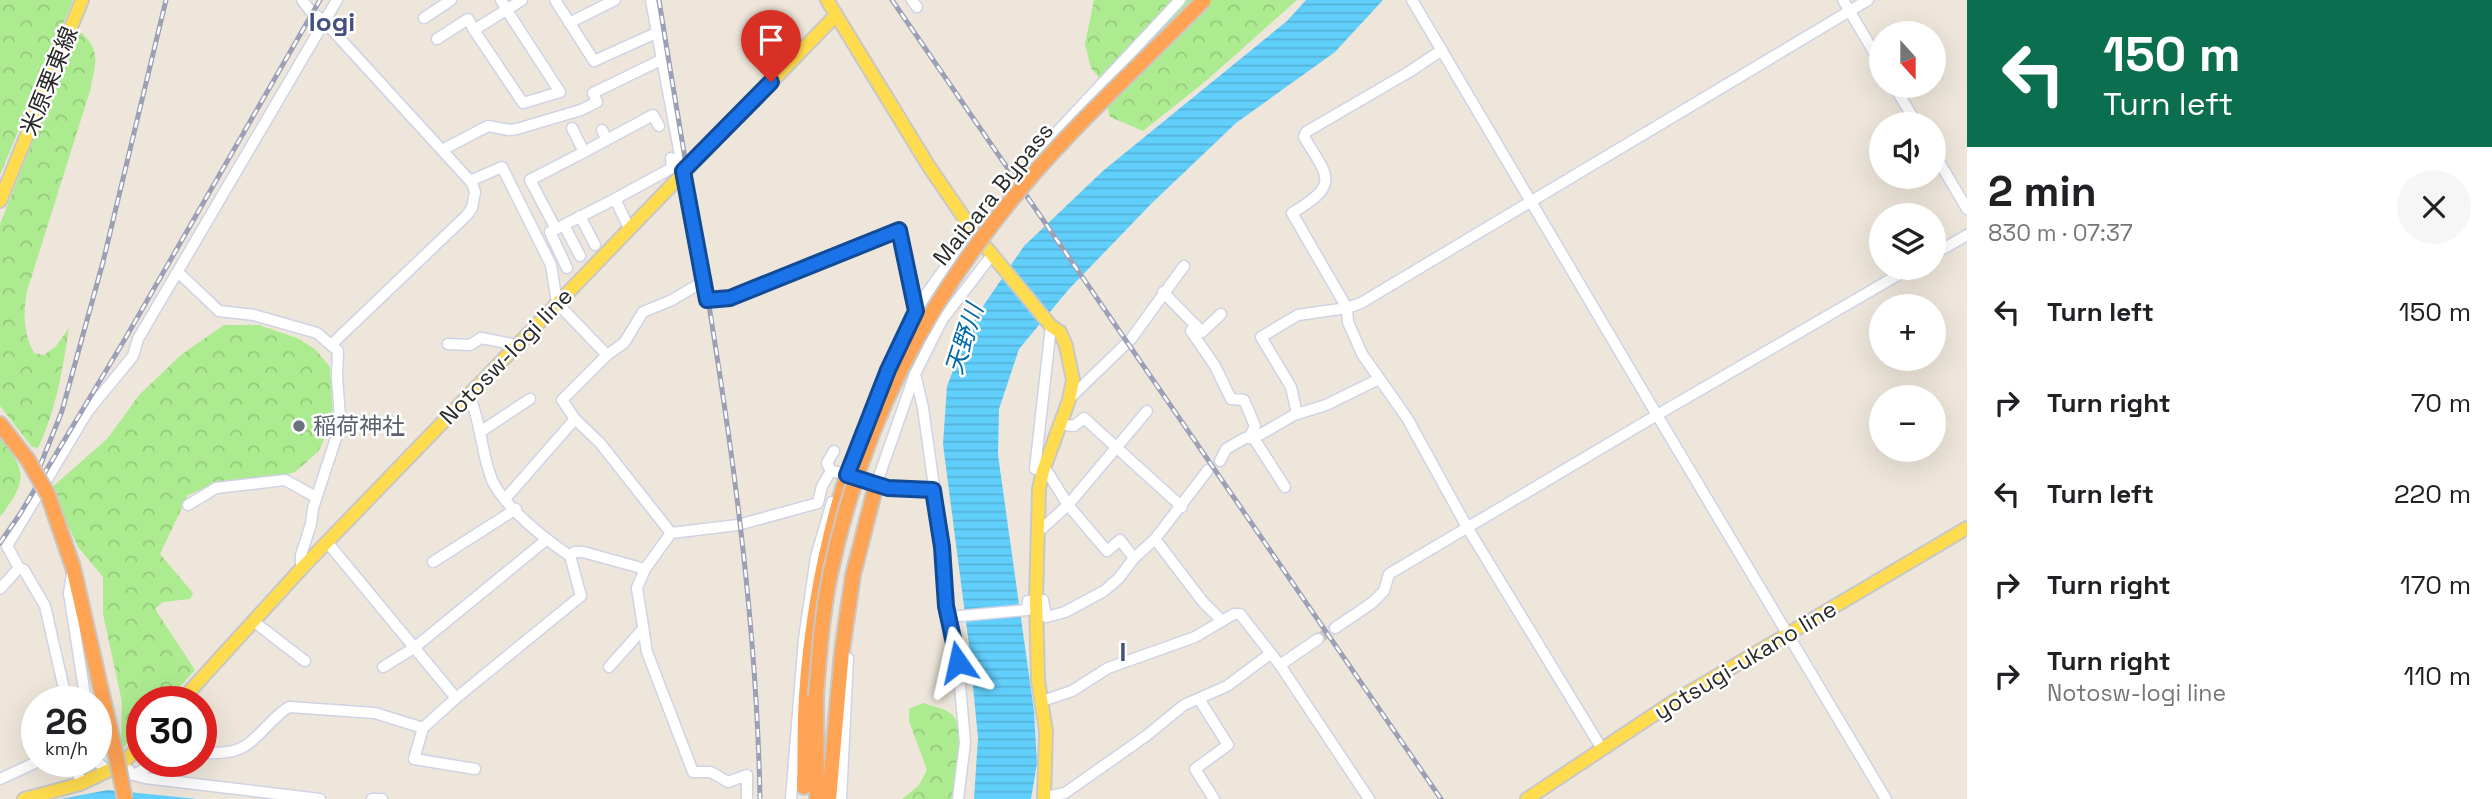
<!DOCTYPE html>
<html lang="en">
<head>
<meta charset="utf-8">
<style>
  :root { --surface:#fff; --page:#f6f6f6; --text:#202124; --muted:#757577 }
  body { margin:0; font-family:"Space Grotesk","Noto Sans JP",sans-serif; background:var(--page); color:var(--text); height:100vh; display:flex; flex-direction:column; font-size:26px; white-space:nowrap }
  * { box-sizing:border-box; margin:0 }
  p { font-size:23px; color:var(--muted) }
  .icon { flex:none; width:38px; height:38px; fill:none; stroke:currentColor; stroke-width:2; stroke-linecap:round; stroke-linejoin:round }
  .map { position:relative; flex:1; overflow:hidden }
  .sheet { display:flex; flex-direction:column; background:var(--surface); width:525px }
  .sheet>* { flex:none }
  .hud { background:#0b6e4f; color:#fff; overflow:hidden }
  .needle { width:46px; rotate:159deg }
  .buttons { position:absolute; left:1869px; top:21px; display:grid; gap:14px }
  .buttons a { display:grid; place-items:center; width:77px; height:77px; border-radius:50%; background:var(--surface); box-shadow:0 7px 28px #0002; font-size:35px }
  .speed { position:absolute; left:21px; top:686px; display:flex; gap:14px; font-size:35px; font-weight:700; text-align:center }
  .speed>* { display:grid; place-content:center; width:91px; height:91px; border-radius:50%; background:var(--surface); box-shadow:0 7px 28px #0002; line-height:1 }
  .speed small { font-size:18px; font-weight:400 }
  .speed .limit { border:10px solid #d22; background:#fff; color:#111 }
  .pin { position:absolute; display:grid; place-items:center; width:60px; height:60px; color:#fff; margin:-72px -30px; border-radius:50% 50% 50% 0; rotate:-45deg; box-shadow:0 0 7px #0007 }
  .pin .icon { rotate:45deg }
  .me { position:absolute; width:77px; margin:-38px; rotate:349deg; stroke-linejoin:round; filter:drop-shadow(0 0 5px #0008) }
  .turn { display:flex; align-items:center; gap:24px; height:147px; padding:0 21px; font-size:32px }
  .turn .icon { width:91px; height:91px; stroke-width:2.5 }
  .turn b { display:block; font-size:49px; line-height:60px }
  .round { display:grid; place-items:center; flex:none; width:74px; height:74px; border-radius:37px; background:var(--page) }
  .headline { display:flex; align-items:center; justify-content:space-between; height:119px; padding:0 21px }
  h1 { font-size:42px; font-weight:600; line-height:52px }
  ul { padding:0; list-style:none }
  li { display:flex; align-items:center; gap:21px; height:91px; padding:0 21px }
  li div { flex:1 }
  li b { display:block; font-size:26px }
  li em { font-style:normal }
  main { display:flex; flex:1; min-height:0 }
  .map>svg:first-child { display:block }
  .forest { fill:url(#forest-crowns) }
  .water { fill:url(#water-rules) }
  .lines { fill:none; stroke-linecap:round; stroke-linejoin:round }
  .minor-tunnel { stroke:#c7c0b7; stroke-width:10; stroke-dasharray:10 5; stroke-linecap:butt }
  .minor-casing { stroke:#cfd3e5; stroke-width:13 }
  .major-casing { stroke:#c8c8c8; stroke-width:16 }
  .highway-casing { stroke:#c8c8c8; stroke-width:18 }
  .minor { stroke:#fff; stroke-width:10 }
  .major { stroke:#ffdb4e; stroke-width:12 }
  .highway { stroke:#ffa354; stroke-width:14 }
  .rail-casing { stroke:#9ca0b7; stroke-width:5 }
  .rail { stroke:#fff; stroke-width:2.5; stroke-dasharray:8; stroke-linecap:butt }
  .highway-bridge-casing { stroke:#c8c8c8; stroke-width:18; stroke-linecap:butt }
  .highway-bridge { stroke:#ffa354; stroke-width:14 }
  .route-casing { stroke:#114b97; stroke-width:18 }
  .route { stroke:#1a73e8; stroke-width:12 }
  .worship-dot { fill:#6b7280; stroke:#fff; stroke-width:2.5 }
  .labels { text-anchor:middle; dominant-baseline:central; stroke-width:5; stroke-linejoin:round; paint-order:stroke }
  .street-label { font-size:23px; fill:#2a2a2a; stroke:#fff }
  .worship-label { font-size:23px; fill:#5b616d; stroke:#fff; text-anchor:start }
  .water-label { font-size:24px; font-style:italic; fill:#006aa8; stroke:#fff }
  .quarter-label { font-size:26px; font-weight:bold; fill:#454e80; stroke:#fff }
</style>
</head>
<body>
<main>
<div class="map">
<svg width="1967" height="799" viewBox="0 0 1967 799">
  <defs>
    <pattern id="forest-crowns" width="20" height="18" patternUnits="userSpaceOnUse" patternTransform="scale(1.75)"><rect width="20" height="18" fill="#adeb90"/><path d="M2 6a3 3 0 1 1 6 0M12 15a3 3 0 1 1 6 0" fill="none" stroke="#95ca7c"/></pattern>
    <pattern id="water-rules" width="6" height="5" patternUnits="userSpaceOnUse" patternTransform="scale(1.75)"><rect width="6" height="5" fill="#61cffc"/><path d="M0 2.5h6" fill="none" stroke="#54b2d8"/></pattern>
  </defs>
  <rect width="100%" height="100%" fill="#eee6da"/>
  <g class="forest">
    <polygon points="0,0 73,0 0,175"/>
    <polygon points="1094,0 1297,0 1207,80 1143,131 1110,117 1101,80 1091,68 1085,44"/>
    <path d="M 77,29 C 102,50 96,61 90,91 L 27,291 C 23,313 23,332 34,353 L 44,355 L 56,346 L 69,328 C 63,368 56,411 38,448 L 32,447 L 0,406 L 0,224 Z"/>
    <polygon points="224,325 259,325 297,338 315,349 330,367 333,421 318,452 295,472 267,480 221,481 188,495 160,554 193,593 190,599 163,602 155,609 195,670 166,702 142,702 142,728 121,750 122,702 103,614 103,577 78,547 51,488 107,439 140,394 182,354"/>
    <path d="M 0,434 C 25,473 30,477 0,517 Z"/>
    <path d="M 923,703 C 931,706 943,708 950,713 C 968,725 957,780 953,799 L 902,799 L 919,785 L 927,770 L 909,721 L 909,709 Z"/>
  </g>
  <g class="water">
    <polygon points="1306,0 1383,0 1335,52 1236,123 1152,203 1069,289 1019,349 999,409 998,455 1034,711 1037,763 1031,799 974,799 978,738 969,645 943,444 947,386 971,324 1024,246 1104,170 1287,21"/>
    <polygon points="108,790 197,799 60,799"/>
  </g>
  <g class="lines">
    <polyline class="minor-tunnel" points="1318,639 1335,628"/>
    <defs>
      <g id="minor">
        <polyline points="302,0 312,13 323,20 472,183 475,192 472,208 467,215 331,345"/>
        <polyline points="501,0 506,9 560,92 523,103 474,30 522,0"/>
        <polyline points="555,0 594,61 656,33"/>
        <polyline points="651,0 707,300 730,298 899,230 916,311"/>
        <polyline points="912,0 917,7"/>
        <polyline points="1412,0 1657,415 1910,268"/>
        <polyline points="1843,0 1881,64"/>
        <polyline points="424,18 451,0"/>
        <polyline points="569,23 615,0"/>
        <polyline points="437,39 468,19 474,30"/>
        <path d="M 1442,50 L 1409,72 L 1306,132 L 1304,137 C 1328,177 1341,184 1292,213 L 1347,308 L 1348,322 L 1362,354 L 1407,418 L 1467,527 L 1602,749"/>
        <polyline points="1894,86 1917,124"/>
        <polyline points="572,128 584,152 530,180 556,229 615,199"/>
        <polyline points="602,130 607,140"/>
        <polyline points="442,150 488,126 509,130 517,129 581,110 597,102 593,93 661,60"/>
        <polyline points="584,152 653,115 659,126"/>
        <polyline points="1934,153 1967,209"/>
        <polyline points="1031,160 1180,0"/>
        <polyline points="470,181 502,167 551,265 557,303 607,355 624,343 643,312 672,300 704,281"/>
        <polyline points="580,216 595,245"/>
        <polyline points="564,225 580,256"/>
        <polyline points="629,228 615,199 670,169 672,165 671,158"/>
        <polyline points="556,229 550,232 567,268"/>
        <polyline points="1934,254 1967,235"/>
        <polyline points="178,272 219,311 254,315 317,333 338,351 337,377 340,417 339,429 313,508 311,524 301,555 301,569"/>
        <polyline points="1163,292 1202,332 1221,314"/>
        <polyline points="1196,325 1191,331 1215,366 1231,399 1244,400 1255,426 1249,438"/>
        <polyline points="1051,326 1035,469 1045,468 1068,505 1107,551 1120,540 1134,558"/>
        <polyline points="448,344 470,345 481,338 517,345"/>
        <polyline points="915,374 923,408 938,515 946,605 958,662 965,743 958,799"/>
        <polyline points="1069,399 1131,339 1184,266"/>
        <polyline points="1297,414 1291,387 1261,337 1298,315 1347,308 1361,303 1868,0"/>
        <polyline points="575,419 600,443 671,533"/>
        <polyline points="1059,424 1074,426 1084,418 1182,507"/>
        <polyline points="480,432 530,399"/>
        <polyline points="1253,437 1285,487"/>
        <polyline points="1220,461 1226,449 1245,438 1256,437 1294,415 1326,405 1379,379"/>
        <polyline points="831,471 842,473 888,488 933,490"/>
        <path d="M 847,475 C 869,420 887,361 916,311 C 932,284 953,256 975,234"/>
        <polyline points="876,485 915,374 942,320 992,255"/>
        <polyline points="505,499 575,419 562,400 607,355"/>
        <polyline points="188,505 216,488 285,480 316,497"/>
        <polyline points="1037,533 1068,505 1147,411"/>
        <polyline points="1155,539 1208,470"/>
        <path d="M 327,542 L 456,698 L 581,596 L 570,556 C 545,539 505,508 492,480 C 481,453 481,421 469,395"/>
        <polyline points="570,556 575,552 583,552 645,569"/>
        <polyline points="433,562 516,509"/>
        <polyline points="72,574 69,593 86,702"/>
        <polyline points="0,589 19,568"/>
        <polyline points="949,617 1027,610 1028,601 1043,600 1046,617 1065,612 1104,591 1119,578 1134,558 1155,539 1203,602 1222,621 1234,614 1240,614 1280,665 1369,799"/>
        <polyline points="253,621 305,661"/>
        <polyline points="1335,628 1372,603 1384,591 1389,574 1657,415 1886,799"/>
        <polyline points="1280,665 1318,639"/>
        <polyline points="383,667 414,648 546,540"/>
        <polyline points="609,667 642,630"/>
        <polyline points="1199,699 1228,745 1195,769 1214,799"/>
        <polyline points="1042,701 1072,691 1108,668 1195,637 1222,621"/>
        <polyline points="67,702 45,606 24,570 19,568 7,546 88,411 133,356 138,339 337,0"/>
        <polyline points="423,728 414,759 475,769"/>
        <path d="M 201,753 C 213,753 225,754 236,750 C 255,745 271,717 289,707 L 375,713 L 423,728 L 456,698"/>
        <polyline points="76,761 80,784"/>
        <polyline points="96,761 108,771"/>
        <polyline points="122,764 134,775 145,778 320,799"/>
        <polyline points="134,775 158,761"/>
        <polyline points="0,779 39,761"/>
        <polyline points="1045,795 1051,796 1065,793 1146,736 1184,705 1227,686 1270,654"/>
        <polyline points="372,799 382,799"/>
        <polyline points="747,799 747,775 728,782 711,772 693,772 647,652 637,588 645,569 671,533 738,525 818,503 822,486 831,471 827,463 834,451"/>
        <polyline points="791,799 804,639 816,557 832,502"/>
        <polyline points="841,799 848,658"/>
      </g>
      <g id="major">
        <polyline points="827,0 928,165 975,234 1051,326 1060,332 1066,346 1073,380 1069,400 1043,471 1039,489 1036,600 1038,680 1046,731 1044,799"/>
        <polyline points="0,201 82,0"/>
        <polyline points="180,702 301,569 836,15"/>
        <polyline points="24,799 80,784 122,764 142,743"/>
        <polyline points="1527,799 1673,702 1967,528"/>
      </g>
      <g id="highway">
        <polyline points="0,424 28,460"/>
        <polyline points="48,495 73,567 115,751"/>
        <polyline points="816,696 817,799"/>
        <path d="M 804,787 C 805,757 804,726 806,696 C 811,621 825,546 847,475"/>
        <polyline points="829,799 842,651 853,575 876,485"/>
      </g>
    </defs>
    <use href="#minor" class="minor-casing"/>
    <use href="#major" class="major-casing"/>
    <use href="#highway" class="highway-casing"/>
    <use href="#minor" class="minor"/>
    <use href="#major" class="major"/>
    <use href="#highway" class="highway"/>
    <defs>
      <g id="rail">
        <path d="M 659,0 C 701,266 755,529 760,799"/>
        <polyline points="892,0 1441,799"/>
        <polyline points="40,466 62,411 103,262 166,0"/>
        <polyline points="0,543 20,514 125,339 320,0"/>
      </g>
    </defs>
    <use href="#rail" class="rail-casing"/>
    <use href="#rail" class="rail"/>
    <defs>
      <g id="highway-bridge">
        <polyline points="28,460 48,495"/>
        <path d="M 816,696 C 819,656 822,615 830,575 C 861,426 925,302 1023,186 C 1079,120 1143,62 1204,0"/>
        <polyline points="115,751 125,799"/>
      </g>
    </defs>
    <use href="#highway-bridge" class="highway-bridge-casing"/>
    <use href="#highway-bridge" class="highway-bridge"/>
  </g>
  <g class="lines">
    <defs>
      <polyline id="route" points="771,82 683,171 707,300 730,298 899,230 916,311 888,370 847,475 888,488 933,490 942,547 946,606 958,662"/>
    </defs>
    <use href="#route" class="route-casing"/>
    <use href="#route" class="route"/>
  </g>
  <circle class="worship-dot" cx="299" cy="426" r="7"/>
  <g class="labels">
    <g class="street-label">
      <text transform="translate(49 81) rotate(-68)">米原栗東線</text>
      <text transform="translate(993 194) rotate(-51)">Maibara Bypass</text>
      <text transform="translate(506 356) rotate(-46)">Notosw-Iogi line</text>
      <text transform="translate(1745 660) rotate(-31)">yotsugi-ukano line</text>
    </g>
    <g class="worship-label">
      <text x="313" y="426">稲荷神社</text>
    </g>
    <g class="water-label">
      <text transform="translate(964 339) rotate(-72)">天野川</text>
    </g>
    <g class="quarter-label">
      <text x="332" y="22">Iogi</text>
      <text x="1123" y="652">I</text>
    </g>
  </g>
</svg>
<div class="buttons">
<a><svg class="needle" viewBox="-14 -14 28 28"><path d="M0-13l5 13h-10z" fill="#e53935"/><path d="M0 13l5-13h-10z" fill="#757577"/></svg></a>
<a><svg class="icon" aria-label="sound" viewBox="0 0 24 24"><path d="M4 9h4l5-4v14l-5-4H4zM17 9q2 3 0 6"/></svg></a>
<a><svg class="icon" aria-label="layers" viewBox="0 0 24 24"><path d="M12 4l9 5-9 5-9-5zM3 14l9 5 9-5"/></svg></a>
<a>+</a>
<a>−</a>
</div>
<div class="speed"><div>26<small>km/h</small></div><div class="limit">30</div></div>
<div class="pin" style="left:771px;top:82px;background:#d93025"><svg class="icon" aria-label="arrive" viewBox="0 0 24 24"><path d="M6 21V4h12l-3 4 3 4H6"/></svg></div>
<svg class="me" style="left:958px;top:662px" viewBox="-20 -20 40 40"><path d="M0-17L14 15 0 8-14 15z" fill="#1a73e8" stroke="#fff" stroke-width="4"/></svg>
</div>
<section class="sheet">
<div class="hud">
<div class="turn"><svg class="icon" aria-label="left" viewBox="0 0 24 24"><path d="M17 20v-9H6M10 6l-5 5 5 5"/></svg><div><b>150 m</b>Turn left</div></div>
</div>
<div class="headline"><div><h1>2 min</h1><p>830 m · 07:37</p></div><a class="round"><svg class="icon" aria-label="close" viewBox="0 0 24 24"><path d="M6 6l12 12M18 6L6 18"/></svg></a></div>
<ul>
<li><svg class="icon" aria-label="left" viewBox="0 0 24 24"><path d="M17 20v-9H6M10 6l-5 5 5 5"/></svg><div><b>Turn left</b></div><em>150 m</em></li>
<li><svg class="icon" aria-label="right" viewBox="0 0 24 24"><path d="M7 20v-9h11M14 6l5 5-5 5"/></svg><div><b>Turn right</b></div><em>70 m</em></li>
<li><svg class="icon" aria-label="left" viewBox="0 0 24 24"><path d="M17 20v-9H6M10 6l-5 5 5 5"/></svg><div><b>Turn left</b></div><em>220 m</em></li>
<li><svg class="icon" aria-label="right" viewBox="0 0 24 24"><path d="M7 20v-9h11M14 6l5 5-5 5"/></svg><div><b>Turn right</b></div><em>170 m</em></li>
<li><svg class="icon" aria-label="right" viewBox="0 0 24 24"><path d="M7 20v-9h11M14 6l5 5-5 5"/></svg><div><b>Turn right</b><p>Notosw-Iogi line</p></div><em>110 m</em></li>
</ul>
</section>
</main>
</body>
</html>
